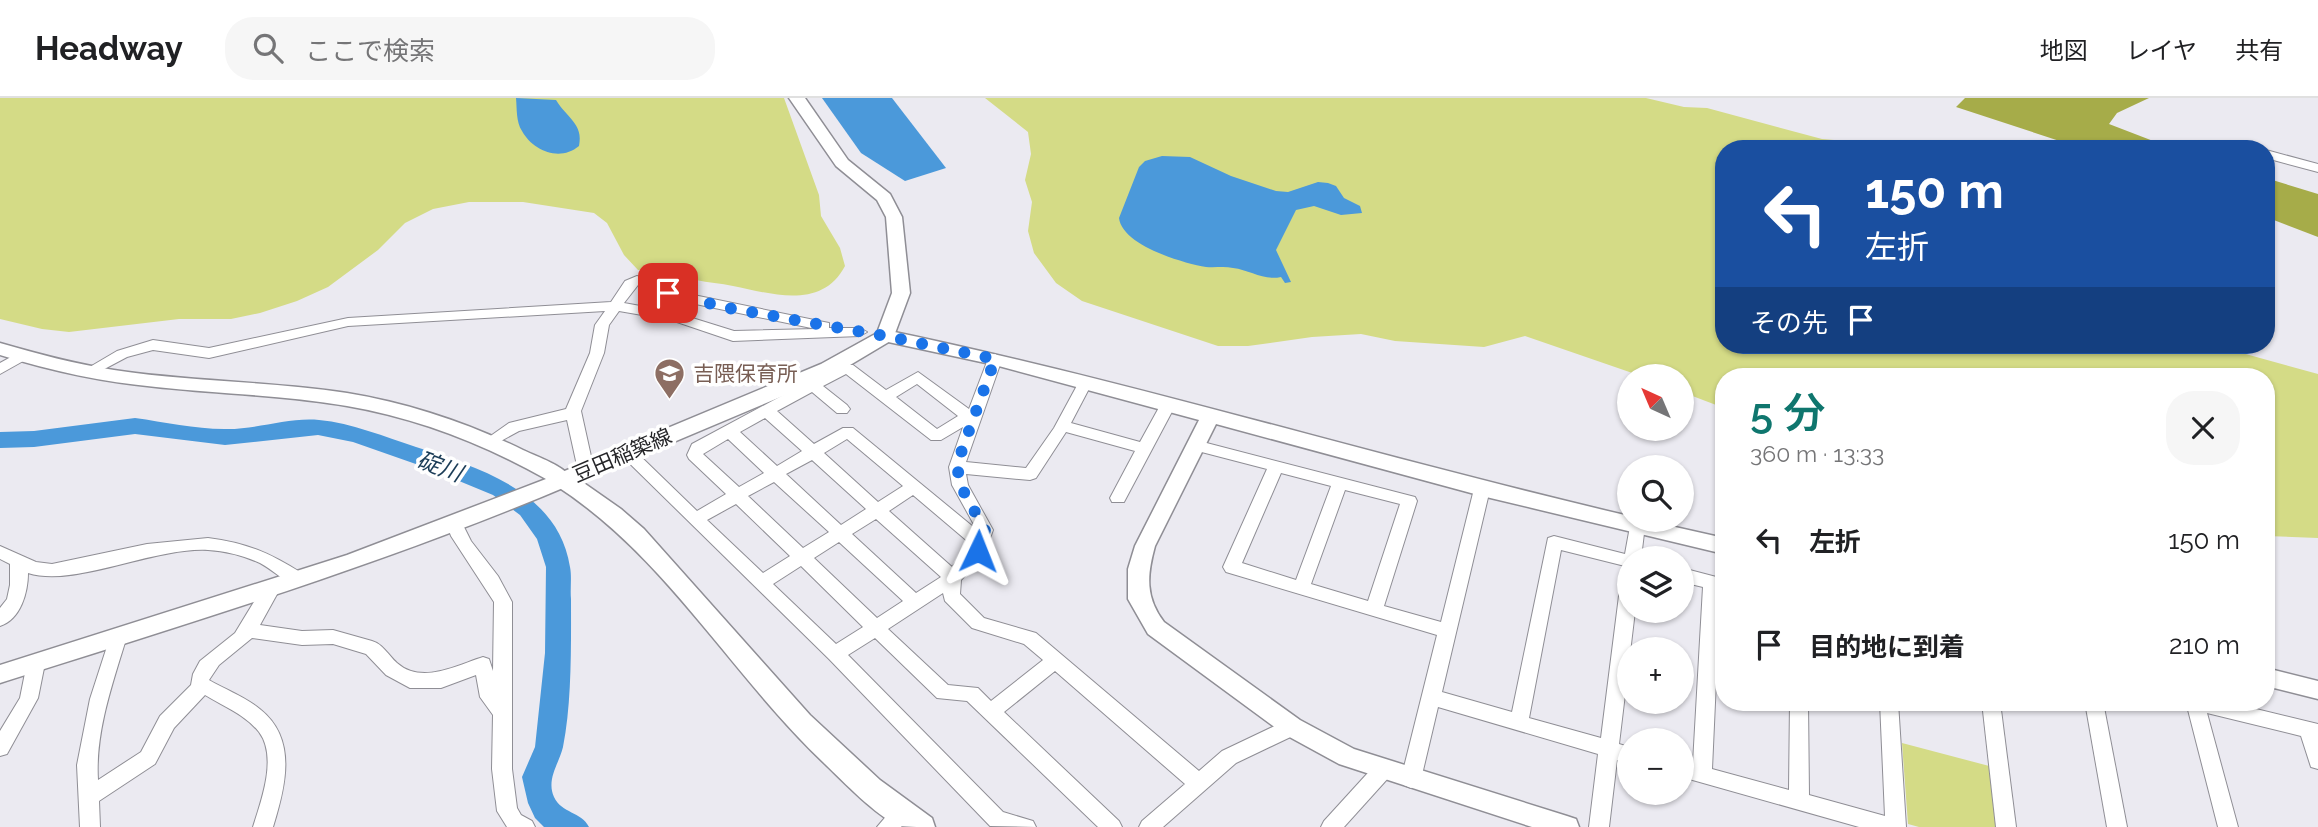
<!DOCTYPE html>
<html lang="ja">
<head>
<meta charset="utf-8">
<style>
  :root { --surface:#fff; --page:#f6f6f6; --text:#202124; --muted:#757577; --line:#e0e0e0; --accent:#0f766e }
  body { margin:0; font-family:Raleway,"Noto Sans JP",sans-serif; background:var(--page); color:var(--text); height:100vh; display:flex; flex-direction:column; font-size:26px; white-space:nowrap }
  * { box-sizing:border-box; margin:0 }
  p { font-size:23px; color:var(--muted) }
  .icon { flex:none; width:38px; height:38px; fill:none; stroke:currentColor; stroke-width:2; stroke-linecap:round; stroke-linejoin:round }
  .map { position:relative; flex:1; overflow:hidden }
  .panel { position:absolute; left:1715px; top:270px; width:560px; height:343px; display:flex; flex-direction:column; background:var(--surface); border-radius:28px; box-shadow:0 2px 5px #0004 }
  .panel>* { flex:none }
  .guide { position:absolute; left:1715px; top:42px; width:560px; height:214px; border-radius:28px; box-shadow:0 2px 5px #0004; background:#1a4fa0; color:#fff; overflow:hidden }
  .needle { width:46px; rotate:316deg }
  .buttons { position:absolute; left:1617px; top:266px; display:grid; gap:14px }
  .buttons a { display:grid; place-items:center; width:77px; height:77px; border-radius:50%; background:var(--surface); box-shadow:0 2px 5px #0004; font-size:35px }
  .pin { position:absolute; display:grid; place-items:center; width:60px; height:60px; color:#fff; margin:-30px; border-radius:14px; box-shadow:0 4px 10px #0006 }
  .me { position:absolute; width:77px; margin:-38px; rotate:2deg; stroke-linejoin:round; filter:drop-shadow(0 0 5px #0008) }
  .turn { display:flex; align-items:center; gap:24px; height:147px; padding:0 35px; font-size:32px }
  .turn .icon { width:91px; height:91px; stroke-width:2.5 }
  .turn b { display:block; font-size:49px; line-height:60px }
  .then { display:flex; align-items:center; height:66px; padding:0 35px; background:#0003; gap:14px; font-size:26px }
  .round { display:grid; place-items:center; flex:none; width:74px; height:74px; border-radius:28px; background:var(--page) }
  .summary { display:flex; align-items:center; justify-content:space-between; height:119px; padding:0 35px }
  h1 { font-size:42px; font-weight:600; line-height:52px; color:var(--accent) }
  ul { padding:0; list-style:none }
  li { display:flex; align-items:center; gap:21px; height:105px; padding:0 35px }
  li div { flex:1 }
  li b { display:block; font-size:26px }
  li em { font-style:normal }
  header { display:flex; align-items:center; gap:42px; box-sizing:border-box; height:98px; padding:0 35px; background:var(--surface); border-bottom:2px solid var(--line) }
  header strong { font-size:33px }
  nav { display:flex; gap:38px; margin-inline-start:auto; font-size:24px }
  .search { width:490px; height:63px; background:var(--page); display:flex; align-items:center; gap:18px; box-sizing:border-box; padding:0 24px; border-radius:28px; color:var(--muted); font-size:26px }
  .map>svg:first-child { display:block }
  .green { fill:#d4db86 }
  .forest { fill:#a6ac49 }
  .water { fill:#4b99da }
  .lines { fill:none; stroke-linecap:round; stroke-linejoin:round }
  .river { fill:#4b99da; fill-rule:evenodd }
  .minor-casing { stroke:#8f8e95; stroke-width:2 }
  .tertiary-casing { stroke:#8f8e95; stroke-width:3 }
  .secondary-casing { stroke:#8f8e95; stroke-width:3 }
  .minor { fill:#fff; fill-rule:evenodd }
  .tertiary { fill:#fff; fill-rule:evenodd }
  .secondary { fill:#fff; fill-rule:evenodd }
  .route { stroke:#1a73e8; stroke-width:12; stroke-dasharray:0 21.6 }
  .labels { text-anchor:middle; dominant-baseline:central; stroke-width:7; stroke-linejoin:round; paint-order:stroke }
  .education-label { font-size:21px; fill:#785e54; stroke:#fff; text-anchor:start }
  .street-label { font-size:21px; fill:#252528; stroke:#fff }
  .water-label { font-size:23px; font-style:italic; fill:#1b3c57; stroke:#fff }
</style>
</head>
<body>
<header>
<strong>Headway</strong>
<div class="search"><svg class="icon" aria-label="search" viewBox="0 0 24 24"><circle cx="10" cy="10" r="6"/><path d="M15 15l6 6"/></svg>ここで検索</div>
<nav><a>地図</a><a>レイヤ</a><a>共有</a></nav>
</header>
<div class="map">
<svg width="2318" height="729" viewBox="0 0 2318 729">
  <rect width="100%" height="100%" fill="#ebeaf1"/>
  <g class="green">
    <path d="M 0,0 L 784,0 L 819,97 L 821,118 L 840,150 L 845,168 C 822,212 772,196 733,188 C 721,185 708,185 696,182 C 675,177 660,170 638,172 L 624,157 L 607,125 L 594,115 L 523,104 L 469,104 L 433,111 L 405,125 L 378,152 L 328,189 L 297,203 L 260,215 L 231,221 L 179,221 L 69,234 L 42,231 L 0,221 Z"/>
    <polygon points="985,0 1646,0 1684,9 1707,10 1822,41 1846,43 1874,51 1724,51 1724,247 2213,247 2318,276 2318,440 2266,438 2266,278 1724,278 1724,310 1682,294 1682,278 1641,278 1525,238 1484,249 1395,243 1361,236 1312,239 1248,248 1218,248 1082,203 1056,185 1034,155 1028,133 1032,104 1025,82 1031,56 1028,34"/>
    <polygon points="1902,645 1993,669 2001,729 1919,729 1908,726"/>
  </g>
  <g class="forest">
    <polygon points="1965,0 2149,0 2117,15 2109,26 2174,51 2084,51 1956,9"/>
    <polygon points="2266,80 2318,96 2318,139 2266,119"/>
  </g>
  <g class="water">
    <path d="M 516,0 L 556,2 C 566,19 584,26 579,48 C 560,64 533,53 522,33 C 516,24 517,11 516,0 Z"/>
    <polygon points="822,0 892,0 946,70 905,83 861,55"/>
    <path d="M 1162,58 L 1190,59 L 1231,78 L 1276,93 L 1288,94 L 1318,84 L 1328,85 L 1336,88 L 1344,100 L 1360,108 L 1362,115 L 1341,117 L 1314,108 L 1296,112 L 1276,152 L 1291,184 L 1285,185 L 1281,179 C 1264,183 1250,172 1233,170 C 1224,168 1215,170 1206,169 C 1182,165 1122,147 1119,120 L 1139,69 L 1145,63 Z"/>
  </g>
  <g class="lines">
    <path class="river" d="M 135,320 C 164,324 195,331 224,331 C 256,332 288,319 319,322 C 352,325 385,339 416,349 C 479,370 558,393 570,469 C 572,479 570,491 571,501 C 571,547 572,604 563,649 C 559,666 546,681 554,699 C 562,716 581,713 589,729 L 544,729 L 535,720 L 528,705 L 522,679 L 535,649 L 545,555 L 546,469 L 537,441 L 520,417 L 493,397 L 430,371 L 353,344 L 318,337 L 225,347 L 135,336 L 34,349 L 0,350 L 0,334 L 34,333 Z"/>
    <defs>
      <g id="minor">
        <polygon points="2266,52 2318,66 2318,74 2266,60"/>
        <path d="M 637,178 L 684,195 L 824,224 L 829,225 L 829,230 L 860,230 L 867,234 L 860,238 L 733,243 L 671,222 L 619,213 L 609,227 L 604,255 L 581,313 L 594,372 L 586,378 L 578,372 L 567,322 L 519,333 L 490,349 L 482,344 L 509,325 L 566,311 L 590,255 L 595,227 L 605,213 L 348,228 L 209,260 L 153,252 L 127,259 L 95,276 L 85,276 L 83,273 L 117,253 L 153,242 L 209,250 L 348,220 L 611,204 L 625,183 ZM 638,187 L 681,203 L 816,231 L 734,233 L 673,214 L 624,205 Z"/>
        <polygon points="20,254 27,259 25,262 0,276 0,265"/>
        <path d="M 995,256 L 1002,261 L 966,364 L 1026,370 L 1054,330 L 1080,282 L 1085,280 L 1092,285 L 1071,325 L 1140,344 L 1162,304 L 1167,303 L 1175,308 L 1124,404 L 1112,404 L 1110,400 L 1135,353 L 1066,334 L 1036,380 L 1030,382 L 966,376 L 968,387 L 993,432 L 984,457 L 961,482 L 960,496 L 984,520 L 1036,535 L 1199,673 L 1222,653 L 1285,623 L 1292,621 L 1299,623 L 1301,629 L 1299,635 L 1236,665 L 1163,729 L 1139,729 L 1142,723 L 1185,686 L 1055,573 L 1004,614 L 1119,723 L 1122,729 L 1098,729 L 967,603 L 937,600 L 875,540 L 848,557 L 1003,714 L 1033,723 L 1036,729 L 990,728 L 829,561 L 619,355 L 621,351 L 633,351 L 697,413 L 726,396 L 689,361 L 687,357 L 692,346 L 839,267 L 853,267 L 886,292 L 918,274 L 969,311 L 988,261 ZM 846,276 L 931,342 L 941,342 L 963,329 L 949,369 L 952,387 L 977,432 L 853,330 L 843,330 L 814,346 L 777,313 L 812,294 L 837,315 L 847,315 L 850,311 L 847,307 L 823,288 ZM 917,286 L 958,318 L 937,331 L 896,299 ZM 765,320 L 802,353 L 777,368 L 740,334 ZM 728,341 L 764,375 L 739,389 L 703,356 ZM 847,341 L 903,388 L 878,404 L 824,355 ZM 812,362 L 866,411 L 841,427 L 786,376 ZM 774,384 L 829,434 L 803,450 L 748,398 ZM 913,397 L 972,447 L 952,469 L 889,413 ZM 736,406 L 790,458 L 763,475 L 707,422 ZM 876,421 L 941,479 L 916,495 L 852,436 ZM 839,444 L 903,503 L 877,520 L 814,460 ZM 801,468 L 863,529 L 836,546 L 773,486 ZM 943,495 L 945,503 L 972,530 L 1024,546 L 1043,562 L 991,603 L 978,590 L 948,587 L 888,531 Z"/>
        <path d="M 1195,342 L 1415,399 L 1417,403 L 1384,508 L 1441,524 L 1474,391 L 1476,387 L 1488,387 L 1490,391 L 1442,594 L 1512,614 L 1548,440 L 1554,438 L 1625,456 L 1631,423 L 1643,423 L 1645,427 L 1641,460 L 1629,460 L 1629,469 L 1561,452 L 1529,620 L 1601,640 L 1620,490 L 1623,485 L 1629,483 L 1629,513 L 1635,513 L 1619,646 L 1629,649 L 1629,665 L 1617,662 L 1609,729 L 1589,729 L 1598,656 L 1438,609 L 1421,681 L 1418,687 L 1411,690 L 1404,687 L 1401,681 L 1437,537 L 1226,474 L 1223,469 L 1267,371 L 1190,351 L 1187,347 L 1190,343 ZM 1281,375 L 1331,388 L 1296,482 L 1242,465 ZM 1345,392 L 1400,406 L 1368,503 L 1311,486 Z"/>
        <path d="M 455,421 L 461,423 L 471,443 L 498,478 L 512,504 L 512,671 L 517,710 L 521,717 L 532,723 L 535,729 L 507,729 L 497,713 L 492,671 L 493,617 L 480,599 L 476,577 L 441,590 L 410,590 L 386,577 L 366,556 L 333,546 L 302,547 L 252,540 L 219,567 L 209,582 C 226,592 246,599 261,612 C 298,642 285,690 273,729 L 253,729 C 261,703 278,659 259,634 C 246,617 223,608 205,597 L 174,630 L 155,666 L 99,703 L 100,729 L 80,729 L 77,667 L 90,601 L 112,533 L 118,531 L 124,533 L 127,538 C 113,584 95,634 98,682 L 141,654 L 160,618 L 191,587 L 193,576 L 200,563 L 235,535 L 266,484 L 278,484 L 281,489 L 260,527 L 302,533 L 333,532 L 372,543 C 383,546 388,557 397,565 C 422,587 457,567 483,559 L 489,561 L 493,573 L 494,504 L 451,438 L 447,427 L 449,423 Z"/>
        <path d="M 208,440 C 247,445 270,455 303,476 L 306,481 L 303,486 L 297,488 C 283,483 273,472 260,465 C 244,458 226,453 208,452 C 153,449 74,490 28,475 C 28,494 21,521 0,528 L 0,510 L 7,501 L 10,487 L 10,466 L 0,461 L 0,448 L 36,464 L 52,466 L 147,446 Z"/>
        <polygon points="1682,470 1724,481 1724,495 1720,494 1712,671 1789,692 1790,604 1808,604 1809,697 1885,718 1880,604 1898,604 1906,729 1859,729 1682,679 1682,663 1693,665 1703,489 1682,484"/>
        <polygon points="36,558 42,560 45,565 38,600 7,656 0,658 0,633 20,600 27,565 30,560"/>
        <polygon points="1982,604 2000,604 2016,729 1996,729"/>
        <polygon points="2085,604 2103,604 2127,729 2107,729"/>
        <polygon points="2186,604 2227,604 2318,626 2318,671 2311,669 2301,638 2207,615 2238,729 2218,729"/>
        <polygon points="1383,663 1390,666 1393,672 1390,678 1344,729 1321,729 1324,723 1376,666"/>
        <polygon points="901,706 908,709 911,715 901,729 877,729 894,709"/>
      </g>
      <g id="tertiary">
        <path d="M 885,232 C 1135,284 1380,360 1629,418 L 1629,422 L 1644,422 L 1724,440 L 1724,456 L 1482,398 L 1216,326 L 1155,448 C 1147,477 1145,499 1164,524 L 1300,622 L 1354,651 L 1567,718 L 1576,721 L 1579,729 L 1532,729 L 1339,666 L 1284,636 L 1148,536 L 1128,501 L 1128,471 L 1135,448 L 1199,322 L 995,267 L 879,242 L 876,238 L 879,234 Z"/>
        <path d="M 0,245 C 38,256 75,266 114,272 C 191,284 270,283 347,295 C 408,305 468,325 523,352 C 538,359 565,368 573,382 L 570,387 C 384,466 192,524 0,585 L 0,567 L 347,457 L 546,381 C 484,346 417,320 347,308 C 284,297 220,296 156,289 C 103,284 51,273 0,257 Z"/>
        <polygon points="2266,570 2318,583 2318,601 2266,588"/>
      </g>
      <path id="secondary" d="M 789,0 L 805,0 L 848,62 L 890,96 L 902,119 L 910,195 L 894,238 L 892,242 L 835,276 L 581,383 L 621,411 L 644,431 L 810,617 L 880,682 L 932,720 L 935,729 C 925,729 908,729 899,728 C 874,716 845,685 825,666 C 731,577 666,458 555,387 L 552,382 L 555,377 L 821,266 L 877,235 L 892,195 L 886,119 L 877,102 L 836,68 Z"/>
    </defs>
    <use href="#minor" class="minor-casing"/>
    <use href="#tertiary" class="tertiary-casing"/>
    <use href="#secondary" class="secondary-casing"/>
    <use href="#minor" class="minor"/>
    <use href="#tertiary" class="tertiary"/>
    <use href="#secondary" class="secondary"/>
  </g>
  <g class="lines">
    <polyline class="route" points="668,195 728,210 885,238 995,261 957,366 960,387 985,432 978,453"/>
  </g>
  <defs>
    <symbol id="school-pin" viewBox="-11 -11 22 30"><path d="M0 17L-7.5 6A9.5 9.5 0 1 1 7.5 6Z" fill="#8d6e63" stroke="#fff"/><path d="M0-5L7-2L0 1L-7-2ZM-4 1L0 2.5L4 1V4Q0 6-4 4Z" fill="#fff"/></symbol>
  </defs>
  <g fill-rule="evenodd">
    <use href="#school-pin" x="652" y="258" width="35" height="47"/>
  </g>
  <g class="labels">
    <g class="education-label">
      <text x="693" y="275">吉隈保育所</text>
    </g>
    <g class="street-label">
      <text transform="translate(622 357) rotate(-23)">豆田稲築線</text>
    </g>
    <g class="water-label">
      <text transform="translate(440 368) rotate(20)">碇川</text>
    </g>
  </g>
</svg>
<div class="buttons">
<a><svg class="needle" viewBox="-14 -14 28 28"><path d="M0-13l5 13h-10z" fill="#e53935"/><path d="M0 13l5-13h-10z" fill="#757577"/></svg></a>
<a><svg class="icon" aria-label="search" viewBox="0 0 24 24"><circle cx="10" cy="10" r="6"/><path d="M15 15l6 6"/></svg></a>
<a><svg class="icon" aria-label="layers" viewBox="0 0 24 24"><path d="M12 4l9 5-9 5-9-5zM3 14l9 5 9-5"/></svg></a>
<a>+</a>
<a>−</a>
</div>
<div class="pin" style="left:668px;top:195px;background:#d93025"><svg class="icon" aria-label="arrive" viewBox="0 0 24 24"><path d="M6 21V4h12l-3 4 3 4H6"/></svg></div>
<svg class="me" style="left:978px;top:453px" viewBox="-20 -20 40 40"><path d="M0-17L14 15 0 8-14 15z" fill="#1a73e8" stroke="#fff" stroke-width="4"/></svg>
<div class="guide">
<div class="turn"><svg class="icon" aria-label="left" viewBox="0 0 24 24"><path d="M17 20v-9H6M10 6l-5 5 5 5"/></svg><div><b>150 m</b>左折</div></div>
<div class="then">その先<svg class="icon" aria-label="arrive" viewBox="0 0 24 24"><path d="M6 21V4h12l-3 4 3 4H6"/></svg></div>
</div>
<section class="panel">
<div class="summary"><div><h1>5 分</h1><p>360 m · 13:33</p></div><a class="round"><svg class="icon" aria-label="close" viewBox="0 0 24 24"><path d="M6 6l12 12M18 6L6 18"/></svg></a></div>
<ul>
<li><svg class="icon" aria-label="left" viewBox="0 0 24 24"><path d="M17 20v-9H6M10 6l-5 5 5 5"/></svg><div><b>左折</b></div><em>150 m</em></li>
<li><svg class="icon" aria-label="arrive" viewBox="0 0 24 24"><path d="M6 21V4h12l-3 4 3 4H6"/></svg><div><b>目的地に到着</b></div><em>210 m</em></li>
</ul>
</section>
</div>
</body>
</html>
